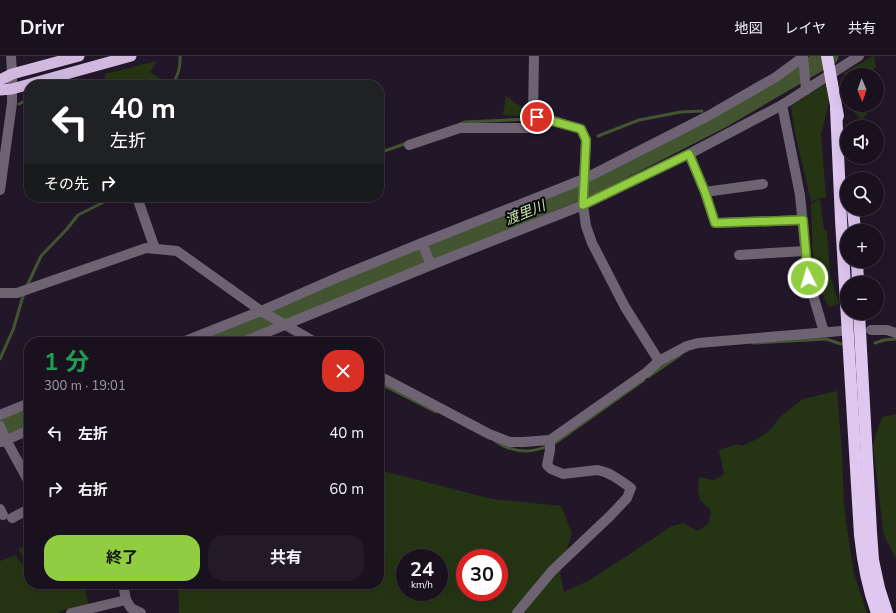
<!DOCTYPE html>
<html lang="ja">
<head>
<meta charset="utf-8">
<style>
  :root { --surface:#1a111f; --page:#231a28; --text:#f1f3f6; --muted:#9f9da4; --line:#38313d; --accent:#90cd40 }
  body { margin:0; font-family:"Nunito Sans","Noto Sans JP",sans-serif; background:var(--page); color:var(--text); height:100vh; display:flex; flex-direction:column; font-size:15px; white-space:nowrap }
  * { box-sizing:border-box; margin:0 }
  p { font-size:13px; color:var(--muted) }
  .icon { flex:none; width:22px; height:22px; fill:none; stroke:currentColor; stroke-width:2; stroke-linecap:round; stroke-linejoin:round }
  .map { position:relative; flex:1; overflow:hidden }
  .sheet { position:absolute; left:24px; top:281px; width:360px; height:252px; display:flex; flex-direction:column; background:var(--surface); border-radius:16px; box-shadow:0 4px 16px #0002,0 0 0 1px var(--line) }
  .sheet>* { flex:none }
  .hud { position:absolute; left:24px; top:24px; width:360px; height:122px; border-radius:16px; box-shadow:0 4px 16px #0002,0 0 0 1px var(--line); background:#202124; color:#fff; overflow:hidden }
  .needle { width:26px; rotate:178deg }
  .controls { position:absolute; left:840px; top:12px; display:grid; gap:8px }
  .controls a { display:grid; place-items:center; width:44px; height:44px; border-radius:50%; background:var(--surface); box-shadow:0 4px 16px #0002,0 0 0 1px var(--line); font-size:20px }
  .speed { position:absolute; left:396px; top:493px; display:flex; gap:8px; font-size:20px; font-weight:700; text-align:center }
  .speed>* { display:grid; place-content:center; width:52px; height:52px; border-radius:50%; background:var(--surface); box-shadow:0 4px 16px #0002,0 0 0 1px var(--line); line-height:1 }
  .speed small { font-size:10px; font-weight:400 }
  .speed .limit { border:6px solid #d22; background:#fff; color:#111 }
  .pin { position:absolute; display:grid; place-items:center; width:34px; height:34px; color:#fff; margin:-17px; border:2px solid #fff; border-radius:50%; box-shadow:0 1px 4px #0007 }
  .me { position:absolute; width:44px; margin:-22px; rotate:355deg; stroke-linejoin:round; filter:drop-shadow(0 0 3px #0008) }
  .turn { display:flex; align-items:center; gap:14px; height:84px; padding:0 20px; font-size:18px }
  .turn .icon { width:52px; height:52px; stroke-width:2.5 }
  .turn b { display:block; font-size:28px; line-height:34px }
  .then { display:flex; align-items:center; height:38px; padding:0 20px; background:#0003; gap:8px; font-size:15px }
  .round { display:grid; place-items:center; flex:none; width:42px; height:42px; border-radius:16px; background:var(--page) }
  .head { display:flex; align-items:center; justify-content:space-between; height:68px; padding:0 20px }
  h1 { font-size:24px; font-weight:700; line-height:30px; color:#1e9e55 }
  .cta { display:flex; gap:8px; margin-top:auto; padding:8px 20px }
  .cta a { flex:1; height:46px; border-radius:16px; background:var(--accent); color:#111; font-size:16px; font-weight:700; line-height:46px; text-align:center }
  .cta a+a { background:var(--page); color:var(--text) }
  ul { padding:0; list-style:none }
  li { display:flex; align-items:center; gap:12px; height:56px; padding:0 20px }
  li div { flex:1 }
  li b { display:block; font-size:15px }
  li em { font-style:normal }
  header { display:flex; align-items:center; gap:24px; box-sizing:border-box; height:56px; padding:0 20px; background:var(--surface); border-bottom:1px solid var(--line) }
  header strong { font-size:19px }
  nav { display:flex; gap:22px; margin-inline-start:auto; font-size:14px }
  .map>svg:first-child { display:block }
  .green { fill:#253513; fill-rule:evenodd }
  .lines { fill:none; stroke-linecap:round; stroke-linejoin:round }
  .stream { stroke:#435530; stroke-width:3 }
  .river { stroke:#435530; stroke-width:19 }
  .minor { stroke:#6d6373; stroke-width:10 }
  .tertiary { stroke:#6d6373; stroke-width:10 }
  .trunk { stroke:#d0b8de; stroke-width:11 }
  .motorway { stroke:#e0c7f0; stroke-width:12 }
  .motorway-bridge { stroke:#e0c7f0; stroke-width:12 }
  .route-casing { stroke:#5e852a; stroke-width:10 }
  .route { stroke:#90cd40; stroke-width:7 }
  .labels { text-anchor:middle; dominant-baseline:central; stroke-width:4; stroke-linejoin:round; paint-order:stroke }
  .water-label { font-size:14px; font-style:italic; fill:#c4e5a5; stroke:#09050c }
</style>
</head>
<body>
<header>
<strong>Drivr</strong>
<nav><a>地図</a><a>レイヤ</a><a>共有</a></nav>
</header>
<div class="map">
<svg width="896" height="557" viewBox="0 0 896 557">
  <rect width="100%" height="100%" fill="#221729"/>
  <g class="green">
    <polygon points="873,0 874,0 876,11 865,19 847,19 847,31 844,17"/>
    <polygon points="157,5 150,16 169,29 105,29 105,18"/>
    <polygon points="826,28 829,46 821,78 826,142 819,142 811,146 794,72 791,49"/>
    <polygon points="506,40 530,57 530,60 503,59"/>
    <polygon points="851,49 866,49 867,58 862,64 852,54"/>
    <polygon points="819,143 820,143 824,174 827,174 830,219 839,248 829,251 814,222 811,148"/>
    <path d="M 837,335 L 842,397 L 844,450 L 849,486 L 854,518 L 867,557 L 179,557 L 178,528 L 379,528 L 379,414 L 492,443 L 561,450 L 572,477 L 560,518 L 564,536 L 588,525 L 627,500 L 672,470 L 683,467 L 698,475 L 709,467 L 711,454 L 700,444 L 698,435 L 699,421 L 714,424 L 724,418 L 719,394 L 739,388 L 742,390 L 759,382 L 772,372 L 779,362 L 803,343 ZM 405,502 L 439,502 L 439,536 L 405,536 ZM 465,502 L 499,502 L 499,536 L 465,536 Z"/>
    <polygon points="896,358 896,502 886,484 883,474 873,388 882,361"/>
    <polygon points="29,488 29,509 18,493"/>
    <polygon points="15,499 29,516 29,528 51,528 56,530 62,528 85,528 88,548 61,555 58,557 0,557 0,505"/>
  </g>
  <g class="lines">
    <g class="stream">
      <path d="M 172,29 C 178,20 181,11 180,0"/>
      <polyline points="19,48 29,43"/>
      <polyline points="460,68 465,66 529,63"/>
      <polyline points="598,80 639,64 681,56 702,55"/>
      <polyline points="379,97 407,87"/>
      <polyline points="26,232 41,200 67,173 78,159 114,141"/>
      <polyline points="753,287 826,283 841,288"/>
      <polyline points="875,287 884,284 896,283"/>
      <polyline points="0,303 13,274 24,237"/>
      <polyline points="648,321 680,299"/>
      <polyline points="379,327 436,356"/>
      <path d="M 495,385 C 499,387 502,390 506,391 C 524,398 539,395 555,387 L 644,324"/>
    </g>
    <g class="river">
      <polyline points="207,286 590,130 721,63 829,0"/>
      <polyline points="0,371 29,359"/>
    </g>
    <g class="minor">
      <polyline points="534,0 533,59 581,73 586,84 583,149 586,170 592,187 625,251 659,305"/>
      <polyline points="803,0 806,34"/>
      <polyline points="782,49 800,139 808,222 824,276"/>
      <polyline points="409,89 460,72 529,72 537,68 537,61"/>
      <polyline points="689,98 705,136 715,167 803,164"/>
      <polyline points="705,136 763,128"/>
      <polyline points="137,141 155,193"/>
      <polyline points="422,187 431,209"/>
      <polyline points="739,199 805,195"/>
      <polyline points="0,237 17,237 146,192 177,195 261,255 315,286"/>
      <polyline points="871,274 887,274 896,277"/>
      <polyline points="183,286 261,255 341,220 422,187 584,123 708,60 776,21 803,1"/>
      <polyline points="243,286 431,209 583,149 689,98 782,49 859,0"/>
      <polyline points="379,320 489,378 510,386 523,386 550,384 647,316 659,305 687,290 698,287 841,275"/>
      <polyline points="0,359 29,347"/>
      <polyline points="0,370 6,384 29,426"/>
      <polyline points="2,386 29,374"/>
      <polyline points="0,453 3,459"/>
      <polyline points="12,462 29,453"/>
      <polyline points="123,528 126,544 131,552 141,557"/>
      <polyline points="71,557 126,544"/>
      <path d="M 517,557 L 552,515 L 610,460 L 627,442 L 631,432 C 621,425 610,416 597,414 L 563,418 L 551,413 L 547,409 L 550,394 L 550,384"/>
    </g>
    <polyline class="tertiary" points="0,134 12,47 12,18 11,0"/>
    <g class="trunk">
      <polyline points="0,24 12,18 79,0"/>
      <polyline points="0,34 12,33 131,0"/>
    </g>
    <g class="motorway">
      <polyline points="832,28 838,60"/>
      <path d="M 836,52 L 841,164 L 860,479 C 863,507 867,530 877,557"/>
      <polyline points="853,153 855,175"/>
      <polyline points="857,205 858,227"/>
      <polyline points="859,257 871,476 873,504 879,532 887,557"/>
    </g>
    <polyline class="motorway-bridge" points="827,0 832,28"/>
  </g>
  <g class="lines">
    <defs>
      <polyline id="route" points="537,61 581,73 586,84 583,149 689,98 705,136 715,167 803,164 808,222"/>
    </defs>
    <use href="#route" class="route-casing"/>
    <use href="#route" class="route"/>
  </g>
  <g class="labels">
    <g class="water-label">
      <text transform="translate(525 157) rotate(-22)">渡里川</text>
    </g>
  </g>
</svg>
<div class="controls">
<a><svg class="needle" viewBox="-14 -14 28 28"><path d="M0-13l5 13h-10z" fill="#e53935"/><path d="M0 13l5-13h-10z" fill="#9f9da4"/></svg></a>
<a><svg class="icon" aria-label="sound" viewBox="0 0 24 24"><path d="M4 9h4l5-4v14l-5-4H4zM17 9q2 3 0 6"/></svg></a>
<a><svg class="icon" aria-label="search" viewBox="0 0 24 24"><circle cx="10" cy="10" r="6"/><path d="M15 15l6 6"/></svg></a>
<a>+</a>
<a>−</a>
</div>
<div class="speed"><div>24<small>km/h</small></div><div class="limit">30</div></div>
<div class="pin" style="left:537px;top:61px;background:#d93025"><svg class="icon" aria-label="arrive" viewBox="0 0 24 24"><path d="M6 21V4h12l-3 4 3 4H6"/></svg></div>
<svg class="me" style="left:808px;top:222px" viewBox="-20 -20 40 40"><circle r="17" fill="#90cd40" stroke="#fff" stroke-width="3"/><path d="M0-11L8 9 0 5-8 9z" fill="#fff"/></svg>
<div class="hud">
<div class="turn"><svg class="icon" aria-label="left" viewBox="0 0 24 24"><path d="M17 20v-9H6M10 6l-5 5 5 5"/></svg><div><b>40 m</b>左折</div></div>
<div class="then">その先<svg class="icon" aria-label="right" viewBox="0 0 24 24"><path d="M7 20v-9h11M14 6l5 5-5 5"/></svg></div>
</div>
<section class="sheet">
<div class="head"><div><h1>1 分</h1><p>300 m · 19:01</p></div><a class="round" style="background:#d93025;color:#fff"><svg class="icon" aria-label="close" viewBox="0 0 24 24"><path d="M6 6l12 12M18 6L6 18"/></svg></a></div>
<ul>
<li><svg class="icon" aria-label="left" viewBox="0 0 24 24"><path d="M17 20v-9H6M10 6l-5 5 5 5"/></svg><div><b>左折</b></div><em>40 m</em></li>
<li><svg class="icon" aria-label="right" viewBox="0 0 24 24"><path d="M7 20v-9h11M14 6l5 5-5 5"/></svg><div><b>右折</b></div><em>60 m</em></li>
</ul>
<div class="cta"><a>終了</a><a>共有</a></div>
</section>
</div>
</body>
</html>
